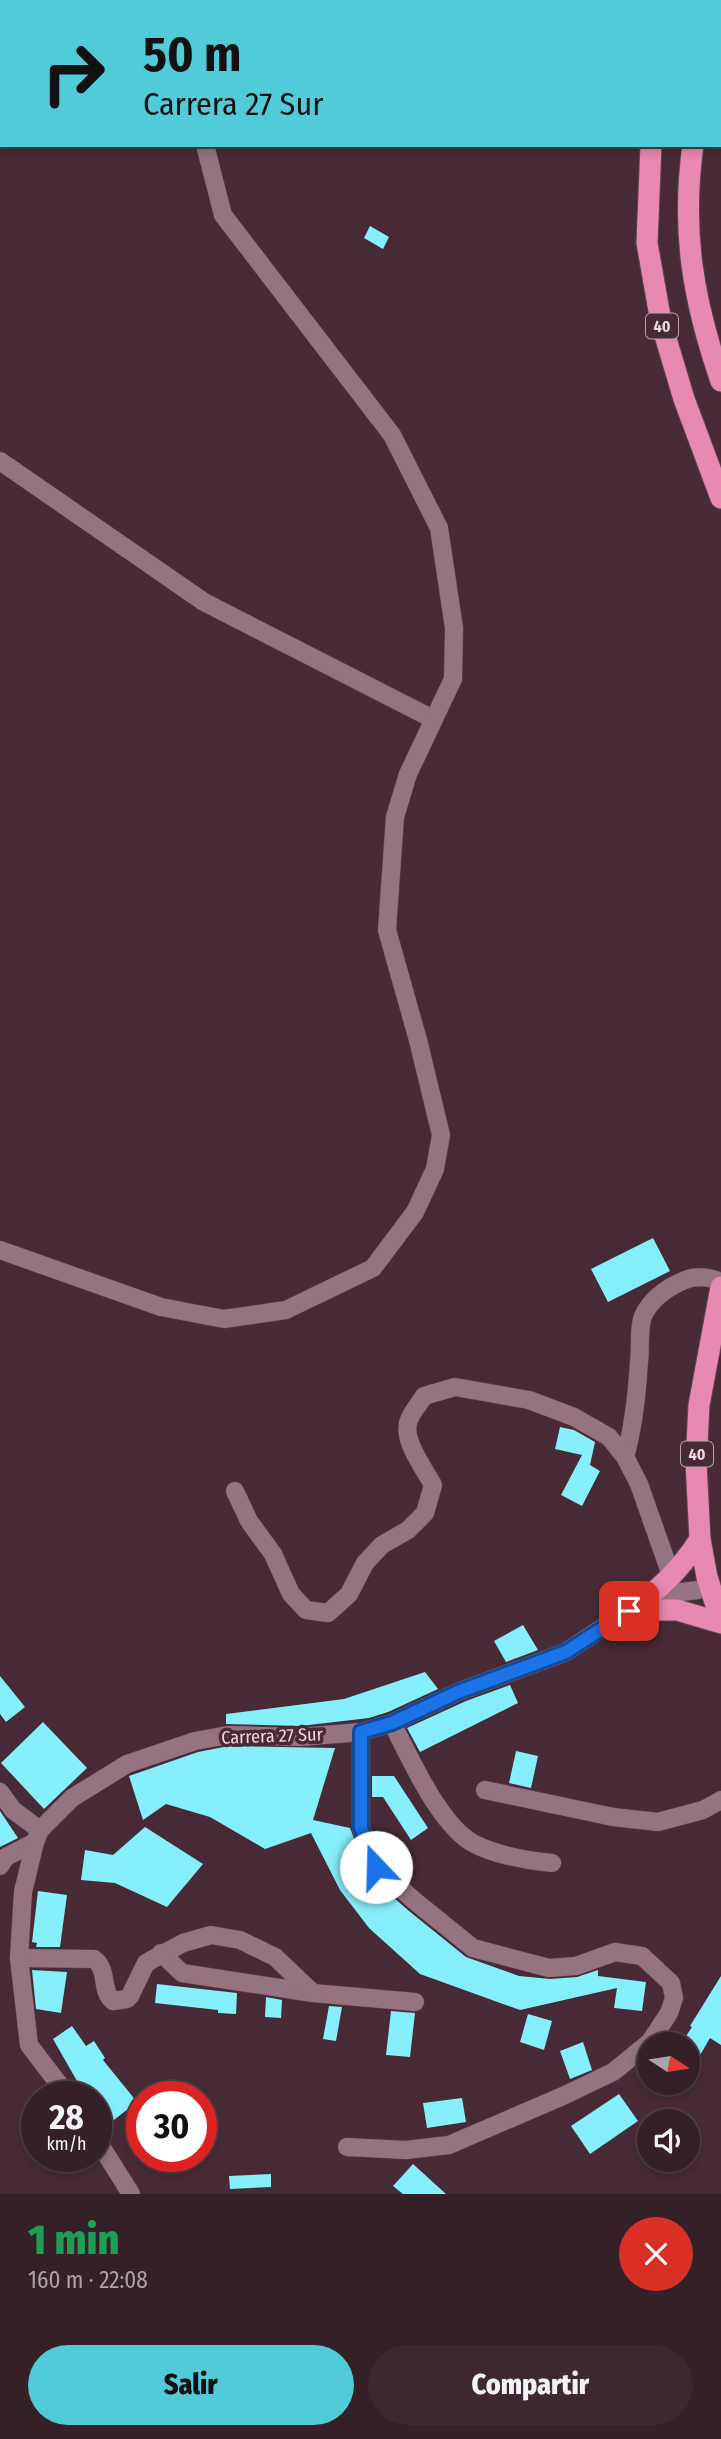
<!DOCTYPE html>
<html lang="es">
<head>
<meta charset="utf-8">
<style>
  :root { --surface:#352028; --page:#3d2830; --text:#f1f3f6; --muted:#aaa3a8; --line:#4f3e45; --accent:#52cbd9 }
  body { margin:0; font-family:"Fira Sans Condensed",sans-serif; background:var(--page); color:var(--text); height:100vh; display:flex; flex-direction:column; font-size:26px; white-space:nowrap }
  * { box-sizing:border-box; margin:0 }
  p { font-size:23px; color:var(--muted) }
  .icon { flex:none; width:38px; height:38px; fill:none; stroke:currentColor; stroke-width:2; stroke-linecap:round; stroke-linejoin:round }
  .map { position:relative; height:2194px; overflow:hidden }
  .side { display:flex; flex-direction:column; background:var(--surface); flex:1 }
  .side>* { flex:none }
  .guide { position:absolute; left:0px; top:0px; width:721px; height:147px; box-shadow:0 4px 10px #0003,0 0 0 2px var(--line); background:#52cbd9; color:#111; overflow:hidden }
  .needle { width:46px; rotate:102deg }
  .controls { position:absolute; left:637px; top:2032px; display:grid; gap:14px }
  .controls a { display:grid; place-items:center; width:63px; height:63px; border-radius:50%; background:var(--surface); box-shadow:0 4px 10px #0003,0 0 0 2px var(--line); font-size:35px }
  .speed { position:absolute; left:21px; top:2081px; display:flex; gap:14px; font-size:35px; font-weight:700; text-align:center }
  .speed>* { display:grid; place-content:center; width:91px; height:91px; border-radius:50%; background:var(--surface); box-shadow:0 4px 10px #0003,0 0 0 2px var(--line); line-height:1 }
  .speed small { font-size:18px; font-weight:400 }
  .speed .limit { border:10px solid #d22; background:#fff; color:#111 }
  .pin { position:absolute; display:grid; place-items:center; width:60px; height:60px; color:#fff; margin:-30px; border-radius:14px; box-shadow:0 4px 10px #0006 }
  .me { position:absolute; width:77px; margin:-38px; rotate:339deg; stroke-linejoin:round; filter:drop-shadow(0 0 5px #0008) }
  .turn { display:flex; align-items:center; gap:24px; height:147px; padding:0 28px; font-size:32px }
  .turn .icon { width:91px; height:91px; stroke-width:2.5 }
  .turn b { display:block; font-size:49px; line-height:60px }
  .round { display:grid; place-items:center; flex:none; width:74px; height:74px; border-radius:37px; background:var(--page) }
  .head { display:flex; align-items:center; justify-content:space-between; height:119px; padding:0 28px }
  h1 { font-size:42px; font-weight:800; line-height:52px; color:#1e9e55 }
  .cta { display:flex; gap:14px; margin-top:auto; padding:14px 28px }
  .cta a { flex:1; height:80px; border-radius:42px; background:var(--accent); color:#111; font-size:28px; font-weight:800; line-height:80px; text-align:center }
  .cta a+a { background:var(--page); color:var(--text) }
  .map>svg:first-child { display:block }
  .building { fill:#86effc }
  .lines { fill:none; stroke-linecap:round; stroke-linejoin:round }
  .minor-casing { stroke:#5e464f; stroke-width:19 }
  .highway-casing { stroke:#5e464f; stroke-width:23 }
  .minor { stroke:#957380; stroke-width:18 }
  .highway { stroke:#e789b0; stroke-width:21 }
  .route-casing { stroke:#114b97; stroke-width:18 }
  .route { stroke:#1a73e8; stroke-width:12 }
  .labels { text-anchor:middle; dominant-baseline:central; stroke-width:7; stroke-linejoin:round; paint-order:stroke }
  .shield { fill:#472a35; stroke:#baa4ac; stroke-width:2 }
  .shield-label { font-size:16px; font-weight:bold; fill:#ecd9df }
  .street-label { font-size:18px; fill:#ecd9df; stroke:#472a35 }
</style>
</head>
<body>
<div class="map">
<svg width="721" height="2194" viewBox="0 0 721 2194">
  <rect width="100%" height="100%" fill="#472a35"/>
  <g class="building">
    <polygon points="370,226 389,237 383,249 364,238"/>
    <polygon points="653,1238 670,1271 608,1302 591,1269"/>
    <polygon points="560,1427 574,1430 595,1442 590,1465 600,1471 582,1506 561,1495 582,1455 555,1449"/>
    <polygon points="523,1625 538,1650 506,1662 494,1641"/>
    <polygon points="425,1672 438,1689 388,1712 369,1718 300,1726 226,1724 226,1714 344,1699"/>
    <polygon points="0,1676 25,1707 6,1722 0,1714"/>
    <polygon points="510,1685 518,1703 420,1752 407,1728 466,1701"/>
    <polygon points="43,1722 87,1768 44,1809 1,1763"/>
    <polygon points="229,1746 335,1748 313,1820 350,1828 368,1875 409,1911 466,1957 519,1976 550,1979 577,1977 598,1970 598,1976 646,1982 642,2011 614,2008 617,1988 520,2010 420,1974 369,1928 340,1890 311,1833 265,1849 210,1817 166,1804 143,1820 129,1776 198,1752"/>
    <polygon points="516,1751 538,1756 531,1788 509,1783"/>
    <polygon points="372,1776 394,1776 428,1828 411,1840 383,1797 372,1797"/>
    <polygon points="0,1811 18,1838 0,1847"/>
    <polygon points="145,1827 203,1864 167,1907 115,1883 81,1880 85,1850 113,1855"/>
    <polygon points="38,1891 67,1895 60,1947 36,1947 37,1943 32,1942"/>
    <polygon points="32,1970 67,1972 61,2013 36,2009"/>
    <polygon points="721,1976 721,2045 710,2038 688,2076 688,2044 681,2044 692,2027 690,2026"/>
    <polygon points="157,1984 237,1993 236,2014 218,2013 218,2010 155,2003"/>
    <polygon points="266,1997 282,2000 281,2018 265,2017"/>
    <polygon points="329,2006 342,2007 336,2041 323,2039"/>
    <polygon points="391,2011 415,2013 410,2057 386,2055"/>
    <polygon points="528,2014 552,2021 544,2050 520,2042"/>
    <polygon points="72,2026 86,2046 94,2041 105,2058 103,2060 137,2102 110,2123 96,2106 96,2096 89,2096 77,2081 53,2039"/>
    <polygon points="583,2042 592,2070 570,2079 560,2051"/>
    <polygon points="619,2094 638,2121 590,2154 571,2126"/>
    <polygon points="462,2098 466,2122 427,2128 423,2103"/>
    <polygon points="413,2164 446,2194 403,2194 393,2186"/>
    <polygon points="271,2174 271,2187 230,2189 229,2176"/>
  </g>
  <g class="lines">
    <defs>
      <g id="minor">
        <polyline points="167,0 167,2"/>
        <polyline points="0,461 204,602 433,719"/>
        <polyline points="0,1250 161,1307 224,1319 286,1310 373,1268 415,1212 435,1169 441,1135 418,1040 387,930 395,817 408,774 453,679 454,628 439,528 392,435 223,215 205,145"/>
        <path d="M 625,1457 C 634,1426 637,1394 639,1362 C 641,1348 638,1326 644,1314 C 653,1297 668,1287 685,1280 C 695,1276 712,1276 721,1283"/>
        <path d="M 235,1491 L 249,1521 L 273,1554 L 291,1594 L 306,1610 L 328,1613 L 349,1594 L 365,1563 L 382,1545 L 408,1530 L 425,1513 L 433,1485 C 424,1468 401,1439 409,1420 C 412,1412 419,1404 424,1396 L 455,1387 L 529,1400 L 574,1417 L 609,1437 L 625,1457 L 639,1484 L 672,1578"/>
        <path d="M 392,1723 C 410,1758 434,1812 464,1837 C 483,1853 527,1861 552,1863"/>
        <polyline points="485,1790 613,1817 658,1822 703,1810 721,1800"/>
        <polyline points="0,1792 13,1810 40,1830"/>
        <polyline points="0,1866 6,1857 35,1842"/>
        <polyline points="161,1953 182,1973 313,1993 415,2002"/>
        <path d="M 19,1958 L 94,1959 C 109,1970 100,1991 113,2001 L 127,1999 L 130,1996 L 146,1963 L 183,1943 L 211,1935 L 240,1940 L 275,1957 L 313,1993"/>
        <polyline points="68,2096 29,2045 19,1958 23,1892 35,1842 40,1830 72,1798 127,1764 195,1741 228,1735 300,1737 361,1732 392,1723 458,1692 566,1652 629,1610 651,1601 682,1592 698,1590"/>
        <polyline points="96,2138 131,2194"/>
        <polyline points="347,2147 406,2150 449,2145 563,2096 613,2072 650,2042 669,2013 674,1998 671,1983 642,1956 615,1952 576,1966 549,1968 473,1948 416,1902 376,1867 361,1828 361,1732"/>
      </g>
      <g id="highway">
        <polyline points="697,2 698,0"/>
        <polyline points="719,49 721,45"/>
        <polyline points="719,99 721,95"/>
        <polyline points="651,145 647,243 661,322 684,399 721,498"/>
        <path d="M 693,145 C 681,231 693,300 721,381"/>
        <polyline points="721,1287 699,1405 696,1463 700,1539 707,1577 721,1621"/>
        <path d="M 629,1610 C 659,1591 681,1569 700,1539"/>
        <polyline points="631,1610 677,1610 721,1623"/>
      </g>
    </defs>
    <use href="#minor" class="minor-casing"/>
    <use href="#highway" class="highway-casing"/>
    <use href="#minor" class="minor"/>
    <use href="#highway" class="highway"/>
  </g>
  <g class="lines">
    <defs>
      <polyline id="route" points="376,1867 361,1828 361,1732 392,1723 458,1692 566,1652 629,1611"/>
    </defs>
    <use href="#route" class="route-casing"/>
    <use href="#route" class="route"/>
  </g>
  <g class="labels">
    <g class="shield">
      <rect x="646" y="313.5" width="32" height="25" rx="5"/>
      <rect x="681" y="1441.5" width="32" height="25" rx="5"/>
    </g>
    <g class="shield-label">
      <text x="662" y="326">40</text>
      <text x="697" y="1454">40</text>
    </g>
    <g class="street-label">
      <text transform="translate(272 1736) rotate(-2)">Carrera 27 Sur</text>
    </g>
  </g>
</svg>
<div class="controls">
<a><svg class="needle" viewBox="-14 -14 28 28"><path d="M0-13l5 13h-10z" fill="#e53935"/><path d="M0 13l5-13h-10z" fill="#aaa3a8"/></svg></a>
<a><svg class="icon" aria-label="sound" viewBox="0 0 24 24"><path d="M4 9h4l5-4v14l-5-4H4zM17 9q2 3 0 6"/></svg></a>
</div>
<div class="speed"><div>28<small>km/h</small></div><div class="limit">30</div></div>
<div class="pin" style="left:629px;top:1611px;background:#d93025"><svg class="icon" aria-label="arrive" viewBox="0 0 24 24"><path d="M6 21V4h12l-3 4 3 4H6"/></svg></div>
<svg class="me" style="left:376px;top:1867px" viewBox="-20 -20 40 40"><circle r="19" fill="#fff"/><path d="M0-13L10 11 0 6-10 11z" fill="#1a73e8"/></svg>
<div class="guide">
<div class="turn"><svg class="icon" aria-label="right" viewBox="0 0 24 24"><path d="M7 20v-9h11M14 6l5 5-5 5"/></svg><div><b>50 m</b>Carrera 27 Sur</div></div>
</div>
</div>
<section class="side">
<div class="head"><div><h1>1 min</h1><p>160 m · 22:08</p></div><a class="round" style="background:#d93025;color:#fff"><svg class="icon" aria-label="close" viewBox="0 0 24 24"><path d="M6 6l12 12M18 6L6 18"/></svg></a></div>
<div class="cta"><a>Salir</a><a>Compartir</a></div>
</section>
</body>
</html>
